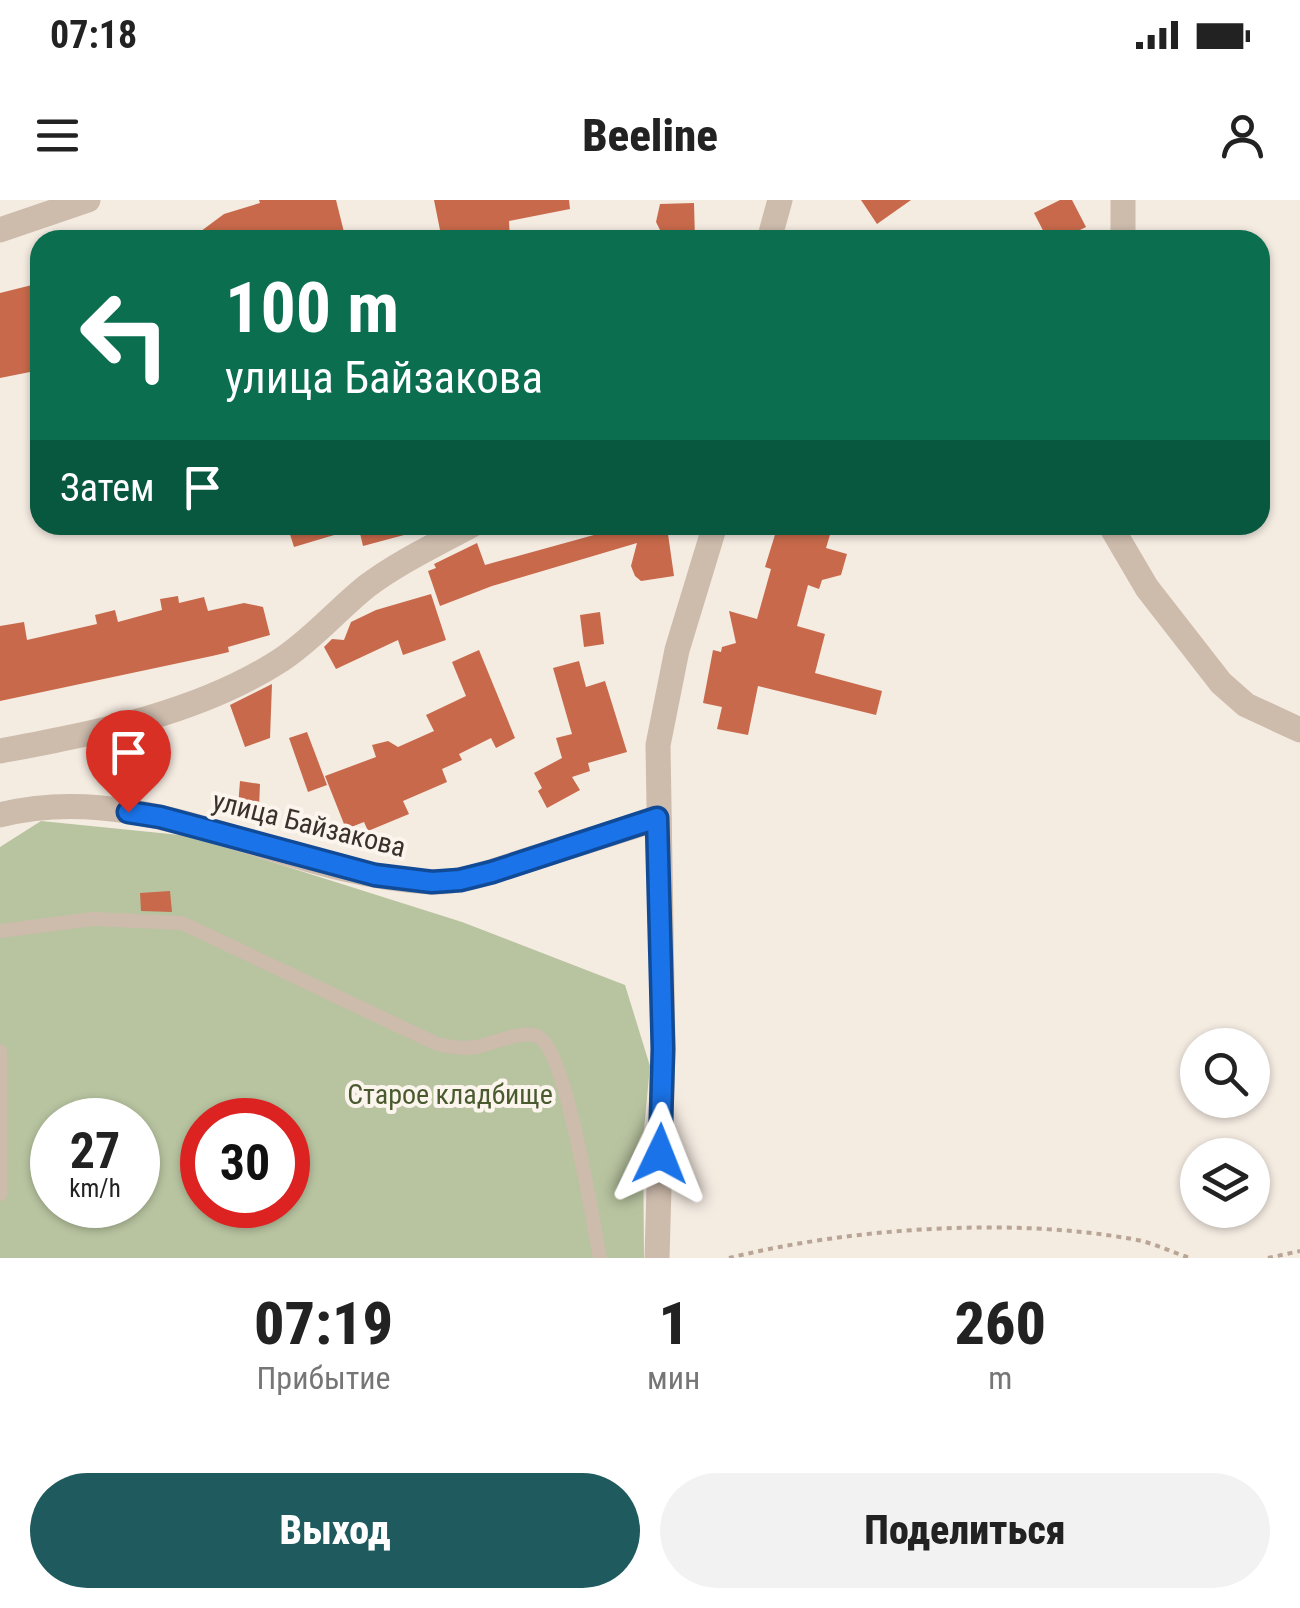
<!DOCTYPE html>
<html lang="ru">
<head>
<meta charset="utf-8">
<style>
  :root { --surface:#fff; --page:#f2f2f2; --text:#222; --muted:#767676; --accent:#1f5a5e }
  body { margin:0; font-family:"Roboto Condensed",sans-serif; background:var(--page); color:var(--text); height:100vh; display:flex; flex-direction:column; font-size:38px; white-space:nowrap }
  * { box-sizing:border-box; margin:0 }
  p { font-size:32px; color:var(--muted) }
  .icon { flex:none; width:55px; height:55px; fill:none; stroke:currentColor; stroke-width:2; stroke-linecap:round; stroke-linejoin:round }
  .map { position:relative; height:1058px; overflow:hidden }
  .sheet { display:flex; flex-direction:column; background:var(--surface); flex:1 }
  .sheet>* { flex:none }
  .hud { position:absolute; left:30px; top:30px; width:1240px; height:305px; border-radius:30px; box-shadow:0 2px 8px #0004; background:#0b6e4f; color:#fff; overflow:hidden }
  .controls { position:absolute; left:1180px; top:828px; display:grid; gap:20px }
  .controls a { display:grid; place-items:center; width:90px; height:90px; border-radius:50%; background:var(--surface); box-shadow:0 2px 8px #0004; font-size:50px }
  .speed { position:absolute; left:30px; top:898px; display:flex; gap:20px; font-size:50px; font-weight:700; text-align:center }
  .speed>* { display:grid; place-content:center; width:130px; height:130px; border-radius:50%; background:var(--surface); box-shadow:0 2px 8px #0004; line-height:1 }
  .speed small { font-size:25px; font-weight:400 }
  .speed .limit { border:15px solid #d22; background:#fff; color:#111 }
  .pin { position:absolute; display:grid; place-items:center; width:85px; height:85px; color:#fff; margin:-102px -42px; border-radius:50% 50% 50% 0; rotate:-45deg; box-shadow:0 0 10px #0007 }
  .pin .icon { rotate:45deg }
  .me { position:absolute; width:110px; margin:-55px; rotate:2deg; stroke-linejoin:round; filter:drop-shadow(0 0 8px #0008) }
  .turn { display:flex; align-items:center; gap:35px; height:210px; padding:0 30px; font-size:45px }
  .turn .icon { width:130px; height:130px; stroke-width:2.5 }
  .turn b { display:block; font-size:70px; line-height:85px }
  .then { display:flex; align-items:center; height:95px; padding:0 30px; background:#0003; gap:20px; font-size:38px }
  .eta { display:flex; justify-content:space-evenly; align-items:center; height:170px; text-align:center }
  .eta b { font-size:60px; font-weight:800; line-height:70px }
  .cta { display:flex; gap:20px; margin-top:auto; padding:20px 30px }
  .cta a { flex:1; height:115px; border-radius:60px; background:var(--accent); color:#fff; font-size:40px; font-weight:800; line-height:115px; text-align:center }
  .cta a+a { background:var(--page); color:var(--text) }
  .status { display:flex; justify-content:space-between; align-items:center; height:70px; padding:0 50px; background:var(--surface); direction:ltr }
  .status svg { height:28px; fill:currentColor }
  header { display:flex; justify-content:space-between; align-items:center; height:130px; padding:0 30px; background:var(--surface); font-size:45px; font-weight:800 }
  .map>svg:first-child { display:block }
  .green { fill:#b8c4a0; fill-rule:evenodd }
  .building { fill:#c8694b }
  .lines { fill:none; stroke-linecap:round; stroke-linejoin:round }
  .path { stroke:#b9a596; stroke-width:4; stroke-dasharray:5 5; stroke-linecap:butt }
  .lane { stroke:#cdbbac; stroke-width:14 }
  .street { stroke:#cdbbac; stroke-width:25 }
  .route-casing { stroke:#114b97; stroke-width:25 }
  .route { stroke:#1a73e8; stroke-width:18 }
  .labels { text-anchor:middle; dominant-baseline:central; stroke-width:8; stroke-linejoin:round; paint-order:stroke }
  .street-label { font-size:28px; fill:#3b302b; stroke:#fbf5ee }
  .park-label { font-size:28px; fill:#4a5a2e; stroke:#fbf5ee }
</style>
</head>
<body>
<div class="status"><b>07:18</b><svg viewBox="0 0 49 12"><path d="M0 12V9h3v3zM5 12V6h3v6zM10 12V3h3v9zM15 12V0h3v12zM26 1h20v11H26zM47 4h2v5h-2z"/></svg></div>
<header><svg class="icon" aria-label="menu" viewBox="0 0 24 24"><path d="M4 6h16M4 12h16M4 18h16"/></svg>Beeline<svg class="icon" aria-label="person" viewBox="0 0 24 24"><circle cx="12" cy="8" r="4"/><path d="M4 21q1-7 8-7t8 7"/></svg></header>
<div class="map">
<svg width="1300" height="1058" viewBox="0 0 1300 1058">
  <rect width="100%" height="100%" fill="#f4ebe1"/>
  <path class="green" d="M 41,621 L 190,636 L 462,722 L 625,785 L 650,866 L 643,940 L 644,1058 L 0,1058 L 0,647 ZM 52,920 L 138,920 L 138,1005 L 52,1005 ZM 202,920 L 288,920 L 288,1005 L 202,1005 Z"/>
  <g class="building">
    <polygon points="259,0 336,0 346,40 301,40 299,31 259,40 189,40 224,14 260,3"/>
    <polygon points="434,0 569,0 570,9 509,21 510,40 442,40"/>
    <polygon points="861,0 911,0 877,24"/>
    <polygon points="1060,0 1072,0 1086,27 1060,40 1048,40 1034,13"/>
    <polygon points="694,3 695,40 665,40 656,22 660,4"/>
    <polygon points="40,83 40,170 0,178 0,93"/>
    <polygon points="287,325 350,325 351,330 294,347"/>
    <polygon points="358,325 418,325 419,331 363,346"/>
    <polygon points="630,325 681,325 681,331 668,334 674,376 641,381 635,376 631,366 637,343 492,386 440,406 428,371 436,368 434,364 477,343 485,365"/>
    <polygon points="778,325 833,325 826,348 847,354 841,375 822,380 819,389 808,385 797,426 825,434 815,473 882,491 876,515 758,486 748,535 717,529 722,507 703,503 713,450 721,452 722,447 736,443 729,411 757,419 771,369 765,367"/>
    <polygon points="431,394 446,440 403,455 398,440 336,469 324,447 332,439 344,440 351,422 376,410"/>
    <polygon points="178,396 179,403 204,397 208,411 244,403 263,407 270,435 228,447 229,452 212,456 0,501 0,426 24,422 27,440 97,424 95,415 115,410 118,422 162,410 160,399"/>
    <polygon points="600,412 604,444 584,447 580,415"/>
    <polygon points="479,450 515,538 496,548 491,538 459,554 462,560 442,569 447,582 403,601 409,614 368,631 364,622 346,629 325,576 376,557 372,545 388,541 398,547 434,531 426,515 466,496 452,462"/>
    <polygon points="579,461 586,487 605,481 627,552 588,563 590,571 572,577 580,590 547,608 538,591 542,588 534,573 562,558 556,538 572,534 553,468"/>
    <polygon points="272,484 270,538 245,547 230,505"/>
    <polygon points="307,532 327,585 308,592 289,538"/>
    <polygon points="240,581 260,584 259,608 238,607"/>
    <polygon points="170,691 172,712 141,711 140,693"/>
  </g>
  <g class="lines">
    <g class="path">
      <path d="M 729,1058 C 850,1028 1010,1017 1132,1039 C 1152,1042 1171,1052 1190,1058"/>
      <polyline points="1268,1058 1300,1051"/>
    </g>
    <g class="lane">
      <path d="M 0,731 L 93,719 L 182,723 L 437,844 C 450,847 462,849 476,847 C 492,844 521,830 537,836 C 566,847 593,1023 600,1058"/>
      <polyline points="0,851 0,994"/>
    </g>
    <g class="street">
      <polyline points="0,30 88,0"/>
      <polyline points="769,40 780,0"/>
      <polyline points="1123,40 1123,0"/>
      <polyline points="1110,325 1147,388 1221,483 1246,505 1300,530"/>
      <path d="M 0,551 C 95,533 198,514 281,460 C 313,439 337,410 367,386 C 399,362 437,344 472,325"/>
      <path d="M 0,615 C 147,577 286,676 431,682 C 466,683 501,668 534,658 C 575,645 616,632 657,619"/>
      <polyline points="657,1058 663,849 658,545 677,450 715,325"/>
    </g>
  </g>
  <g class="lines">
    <defs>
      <polyline id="route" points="128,612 160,617 375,675 432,682 460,680 492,672 657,618 663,849 660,954"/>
    </defs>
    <use href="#route" class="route-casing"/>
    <use href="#route" class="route"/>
  </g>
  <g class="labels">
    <g class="street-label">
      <text transform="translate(309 624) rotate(14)">улица Байзакова</text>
    </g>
    <g class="park-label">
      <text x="450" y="894">Старое кладбище</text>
    </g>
  </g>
</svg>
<div class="controls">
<a><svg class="icon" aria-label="search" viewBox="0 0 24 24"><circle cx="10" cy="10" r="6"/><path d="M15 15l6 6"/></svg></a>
<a><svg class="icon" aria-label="layers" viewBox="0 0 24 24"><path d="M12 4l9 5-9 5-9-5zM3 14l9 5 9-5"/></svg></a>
</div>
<div class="speed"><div>27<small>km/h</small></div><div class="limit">30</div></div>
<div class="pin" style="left:128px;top:612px;background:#d93025"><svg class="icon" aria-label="arrive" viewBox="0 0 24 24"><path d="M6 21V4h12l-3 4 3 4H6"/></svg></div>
<svg class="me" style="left:660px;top:954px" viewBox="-20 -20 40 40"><path d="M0-17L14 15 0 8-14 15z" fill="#1a73e8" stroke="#fff" stroke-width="4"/></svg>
<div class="hud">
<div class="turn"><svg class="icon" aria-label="left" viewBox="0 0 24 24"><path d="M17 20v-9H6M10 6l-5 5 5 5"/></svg><div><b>100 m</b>улица Байзакова</div></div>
<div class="then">Затем<svg class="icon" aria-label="arrive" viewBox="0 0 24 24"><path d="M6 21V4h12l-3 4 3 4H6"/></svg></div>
</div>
</div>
<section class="sheet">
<div class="eta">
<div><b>07:19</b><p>Прибытие</p></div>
<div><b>1</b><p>мин</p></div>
<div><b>260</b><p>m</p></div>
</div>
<div class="cta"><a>Выход</a><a>Поделиться</a></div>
</section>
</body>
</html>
